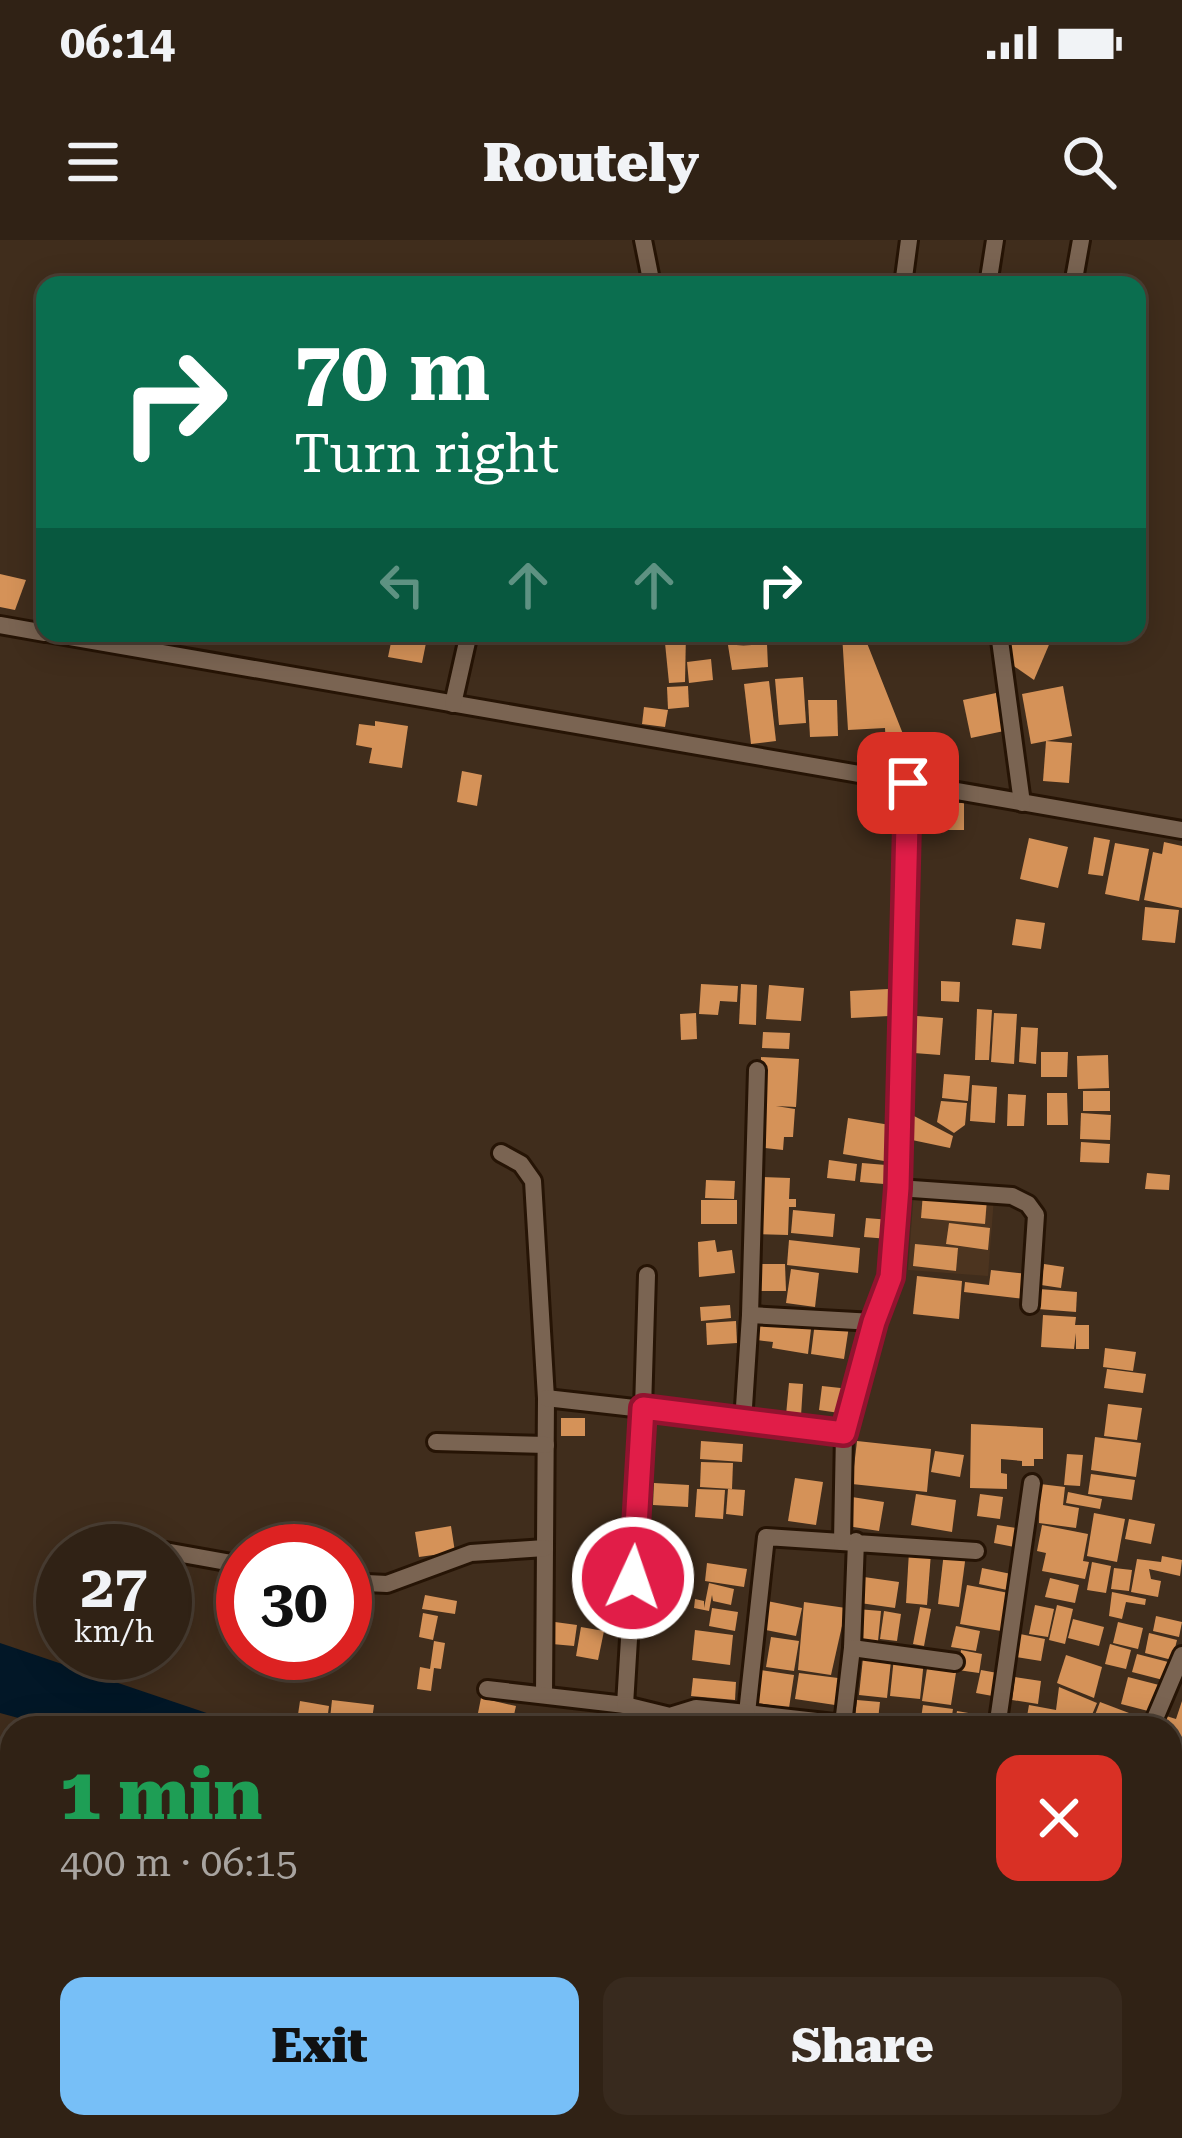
<!DOCTYPE html>
<html lang="en">
<head>
<meta charset="utf-8">
<style>
  :root { --surface:#302215; --page:#382a1e; --text:#f1f3f6; --muted:#a8a4a0; --line:#4b3f34; --accent:#77bff7 }
  body { margin:0; font-family:"Roboto Serif",serif; background:var(--page); color:var(--text); height:100vh; display:flex; flex-direction:column; font-size:45px; white-space:nowrap }
  * { box-sizing:border-box; margin:0 }
  p { font-size:39px; color:var(--muted) }
  .icon { flex:none; width:66px; height:66px; fill:none; stroke:currentColor; stroke-width:2; stroke-linecap:round; stroke-linejoin:round }
  .map { position:relative; flex:1; overflow:hidden }
  .sheet { position:absolute; left:0px; top:1476px; width:1182px; height:423px; display:flex; flex-direction:column; background:var(--surface); border-radius:36px 36px 0 0; box-shadow:0 6px 30px #0003,0 0 0 3px var(--line) }
  .sheet>* { flex:none }
  .banner { position:absolute; left:36px; top:36px; width:1110px; height:366px; border-radius:24px; box-shadow:0 6px 30px #0003,0 0 0 3px var(--line); background:#0b6e4f; color:#fff; overflow:hidden }
  .speed { position:absolute; left:36px; top:1284px; display:flex; gap:24px; font-size:60px; font-weight:700; text-align:center }
  .speed>* { display:grid; place-content:center; width:156px; height:156px; border-radius:50%; background:var(--surface); box-shadow:0 6px 30px #0003,0 0 0 3px var(--line); line-height:1 }
  .speed small { font-size:30px; font-weight:400 }
  .speed .limit { border:18px solid #d22; background:#fff; color:#111 }
  .pin { position:absolute; display:grid; place-items:center; width:102px; height:102px; color:#fff; margin:-51px; border-radius:24px; box-shadow:0 6px 18px #0006 }
  .me { position:absolute; width:132px; margin:-66px; rotate:3deg; stroke-linejoin:round; filter:drop-shadow(0 0 9px #0008) }
  .turn { display:flex; align-items:center; gap:42px; height:252px; padding:0 60px; font-size:54px }
  .turn .icon { width:156px; height:156px; stroke-width:2.5 }
  .turn b { display:block; font-size:84px; line-height:102px }
  .lanes { display:flex; align-items:center; height:114px; padding:0 60px; background:#0003; justify-content:center; gap:60px; direction:ltr }
  .lanes .off { opacity:.35 }
  .round { display:grid; place-items:center; flex:none; width:126px; height:126px; border-radius:24px; background:var(--page) }
  .headline { display:flex; align-items:center; justify-content:space-between; height:204px; padding:0 60px }
  h1 { font-size:72px; font-weight:800; line-height:90px; color:#1e9e55 }
  .cta { display:flex; gap:24px; margin-top:auto; padding:24px 60px }
  .cta a { flex:1; height:138px; border-radius:24px; background:var(--accent); color:#111; font-size:48px; font-weight:800; line-height:138px; text-align:center }
  .cta a+a { background:var(--page); color:var(--text) }
  .status { display:flex; justify-content:space-between; align-items:center; height:84px; padding:0 60px; background:var(--surface); direction:ltr }
  .status svg { height:33px; fill:currentColor }
  header { display:flex; justify-content:space-between; align-items:center; height:156px; padding:0 60px; background:var(--surface); font-size:54px; font-weight:800 }
  .map>svg:first-child { display:block }
  .built { fill:#4c341f }
  .water { fill:#021727 }
  .building { fill:#d59258 }
  .lines { fill:none; stroke-linecap:round; stroke-linejoin:round }
  .minor-casing { stroke:#261405; stroke-width:22 }
  .minor { stroke:#7a6452; stroke-width:16 }
  .route-casing { stroke:#92132f; stroke-width:30 }
  .route { stroke:#e11d48; stroke-width:21 }
</style>
</head>
<body>
<div class="status"><b>06:14</b><svg viewBox="0 0 49 12"><path d="M0 12V9h3v3zM5 12V6h3v6zM10 12V3h3v9zM15 12V0h3v12zM26 1h20v11H26zM47 4h2v5h-2z"/></svg></div>
<header><svg class="icon" aria-label="menu" viewBox="0 0 24 24"><path d="M4 6h16M4 12h16M4 18h16"/></svg>Routely<svg class="icon" aria-label="search" viewBox="0 0 24 24"><circle cx="10" cy="10" r="6"/><path d="M15 15l6 6"/></svg></header>
<div class="map">
<svg width="1182" height="1898" viewBox="0 0 1182 1898">
  <rect width="100%" height="100%" fill="#402d1c"/>
  <g class="built">
    <polygon points="914,951 994,957 988,1036 908,1030"/>
    <polygon points="0,1584 12,1589 12,1717 0,1741"/>
  </g>
  <polygon class="water" points="0,1403 251,1488 55,1488 0,1473"/>
  <g class="building">
    <polygon points="0,334 26,340 15,370 0,367"/>
    <polygon points="393,393 428,393 422,423 388,417"/>
    <polygon points="664,393 686,393 685,442 669,443"/>
    <polygon points="726,393 764,393 765,402 736,406 767,404 768,427 732,430"/>
    <polygon points="863,393 901,489 907,504 886,506 885,488 848,490 842,394"/>
    <polygon points="1001,393 1054,393 1034,440 1005,420"/>
    <polygon points="711,419 713,440 689,443 687,422"/>
    <polygon points="803,437 806,483 779,485 775,439"/>
    <polygon points="769,441 776,501 751,504 744,444"/>
    <polygon points="688,446 689,467 668,469 667,447"/>
    <polygon points="1063,446 1072,496 1031,504 1022,454"/>
    <polygon points="996,453 1004,491 971,498 963,460"/>
    <polygon points="808,460 837,460 838,496 810,497"/>
    <polygon points="644,467 668,470 665,487 642,484"/>
    <polygon points="375,481 408,486 402,528 369,523 372,508 356,505 359,484 375,486"/>
    <polygon points="1046,501 1072,503 1069,543 1043,541"/>
    <polygon points="462,531 482,535 477,566 457,562"/>
    <polygon points="919,554 941,556 939,586 917,584"/>
    <rect x="943" y="563" width="21" height="27"/>
    <polygon points="1094,597 1110,600 1103,636 1088,634"/>
    <polygon points="1029,598 1068,607 1058,648 1020,639"/>
    <polygon points="1164,602 1182,606 1182,668 1144,660 1153,612 1162,614"/>
    <polygon points="1115,603 1149,609 1139,661 1105,654"/>
    <polygon points="1145,667 1179,670 1175,703 1142,700"/>
    <polygon points="1016,679 1045,683 1041,709 1012,705"/>
    <polygon points="941,741 960,742 959,762 941,761"/>
    <polygon points="701,744 738,746 737,762 720,761 718,775 699,774"/>
    <polygon points="741,744 757,745 756,785 739,784"/>
    <polygon points="769,745 804,748 801,781 766,779"/>
    <polygon points="888,749 889,776 851,778 850,751"/>
    <polygon points="977,769 992,770 989,820 975,820"/>
    <polygon points="696,773 697,799 681,800 680,774"/>
    <polygon points="994,773 1017,774 1014,824 991,822"/>
    <polygon points="917,776 943,778 940,815 914,813"/>
    <polygon points="1021,787 1038,788 1036,824 1019,822"/>
    <polygon points="763,792 790,793 789,809 762,808"/>
    <polygon points="1041,812 1068,812 1067,837 1041,837"/>
    <polygon points="1108,815 1109,848 1078,849 1077,816"/>
    <polygon points="761,817 799,819 796,867 776,866 795,869 793,897 784,897 783,910 765,908 766,896 761,895"/>
    <polygon points="944,834 970,836 968,861 942,858"/>
    <polygon points="972,845 997,847 995,883 970,881"/>
    <rect x="1083" y="851" width="27" height="20"/>
    <polygon points="1047,853 1067,853 1068,885 1047,885"/>
    <polygon points="1008,854 1026,855 1024,886 1007,886"/>
    <polygon points="941,861 967,863 965,885 954,893 937,882"/>
    <polygon points="1081,873 1111,875 1110,900 1080,899"/>
    <polygon points="914,876 953,896 950,908 912,900"/>
    <polygon points="848,878 890,885 884,921 843,914"/>
    <polygon points="1081,902 1110,904 1109,923 1080,922"/>
    <polygon points="829,920 857,924 855,941 827,938"/>
    <polygon points="862,923 886,925 884,944 860,942"/>
    <polygon points="1147,933 1170,935 1169,950 1145,949"/>
    <polygon points="759,937 790,938 789,959 796,959 796,967 789,967 788,995 758,994"/>
    <polygon points="706,940 735,941 734,959 705,958"/>
    <polygon points="923,953 987,959 985,984 921,978"/>
    <rect x="701" y="960" width="36" height="24"/>
    <polygon points="793,970 835,974 833,997 791,993"/>
    <polygon points="866,978 891,980 889,999 864,997"/>
    <polygon points="949,983 990,988 988,1010 946,1004"/>
    <polygon points="715,1000 717,1012 732,1010 735,1033 699,1037 698,1002"/>
    <polygon points="789,1000 860,1008 858,1033 787,1025"/>
    <polygon points="915,1004 958,1008 956,1031 913,1026"/>
    <polygon points="755,1024 785,1024 786,1051 755,1051"/>
    <polygon points="1044,1024 1064,1027 1061,1048 1041,1045"/>
    <polygon points="791,1029 819,1033 815,1067 786,1063"/>
    <polygon points="991,1030 1028,1034 1025,1059 964,1052 965,1042 989,1045"/>
    <polygon points="917,1036 962,1041 959,1079 913,1074"/>
    <polygon points="1039,1049 1077,1052 1076,1072 1038,1069"/>
    <polygon points="730,1065 731,1078 701,1081 700,1067"/>
    <polygon points="1043,1075 1076,1077 1075,1085 1089,1085 1089,1109 1076,1109 1076,1093 1074,1109 1041,1107"/>
    <polygon points="736,1081 737,1103 707,1105 706,1083"/>
    <polygon points="760,1082 811,1089 808,1114 772,1108 773,1102 757,1100"/>
    <polygon points="815,1082 849,1086 844,1119 811,1114"/>
    <polygon points="1105,1108 1136,1112 1133,1131 1103,1127"/>
    <polygon points="1107,1129 1146,1134 1143,1153 1104,1148"/>
    <polygon points="789,1143 803,1144 801,1176 786,1175"/>
    <polygon points="822,1146 850,1149 846,1174 819,1170"/>
    <polygon points="1108,1164 1142,1168 1137,1200 1104,1196"/>
    <rect x="561" y="1178" width="24" height="18"/>
    <polygon points="971,1184 1043,1188 1043,1219 1034,1219 1034,1226 1022,1226 1022,1221 1001,1219 1001,1233 1007,1234 1007,1249 970,1248"/>
    <polygon points="1095,1197 1141,1203 1136,1237 1091,1230"/>
    <polygon points="701,1201 743,1204 742,1222 700,1219"/>
    <polygon points="857,1201 931,1209 927,1252 852,1244"/>
    <polygon points="935,1211 964,1215 960,1237 931,1232"/>
    <polygon points="1067,1214 1083,1215 1080,1246 1064,1245"/>
    <polygon points="701,1222 733,1223 732,1249 700,1247"/>
    <polygon points="1091,1234 1135,1240 1132,1260 1088,1254"/>
    <polygon points="795,1238 823,1242 816,1285 788,1281"/>
    <polygon points="654,1243 689,1245 688,1267 653,1265"/>
    <polygon points="1040,1244 1065,1247 1063,1265 1079,1268 1076,1288 1039,1283"/>
    <polygon points="697,1249 725,1250 723,1279 695,1277"/>
    <polygon points="728,1249 745,1250 743,1276 726,1274"/>
    <polygon points="1068,1252 1102,1259 1100,1269 1066,1263"/>
    <polygon points="916,1254 956,1260 952,1292 911,1285"/>
    <polygon points="980,1254 1003,1257 1000,1279 977,1276"/>
    <polygon points="852,1257 884,1262 879,1291 847,1286"/>
    <polygon points="1094,1273 1125,1279 1117,1322 1087,1316"/>
    <polygon points="1129,1279 1155,1284 1151,1304 1125,1299"/>
    <polygon points="997,1285 1022,1289 1019,1308 994,1303"/>
    <polygon points="1042,1285 1088,1294 1083,1321 1089,1322 1085,1339 1042,1331 1046,1313 1037,1311"/>
    <polygon points="451,1286 455,1312 419,1317 415,1292"/>
    <polygon points="909,1311 931,1313 927,1365 906,1363"/>
    <polygon points="944,1312 966,1314 959,1367 938,1364"/>
    <polygon points="1162,1316 1182,1320 1180,1336 1149,1329 1151,1339 1161,1341 1158,1357 1131,1352 1137,1319 1161,1322"/>
    <polygon points="1092,1322 1111,1326 1106,1353 1087,1350"/>
    <polygon points="707,1323 747,1329 744,1347 705,1341"/>
    <polygon points="982,1328 1016,1335 1012,1351 979,1344"/>
    <polygon points="1114,1328 1132,1330 1129,1351 1111,1349"/>
    <polygon points="864,1337 899,1342 895,1368 860,1363"/>
    <polygon points="1050,1338 1079,1345 1075,1363 1045,1357"/>
    <polygon points="709,1343 734,1349 731,1365 713,1361 712,1355 709,1371 694,1368 695,1359 704,1361 704,1368"/>
    <polygon points="967,1345 1014,1354 1007,1392 960,1384"/>
    <polygon points="1112,1352 1146,1359 1145,1365 1126,1362 1122,1379 1109,1376"/>
    <polygon points="425,1355 457,1361 455,1374 422,1369"/>
    <polygon points="767,1361 802,1368 796,1396 761,1389"/>
    <polygon points="804,1362 846,1368 831,1435 798,1430"/>
    <polygon points="1035,1365 1054,1369 1048,1397 1029,1394"/>
    <polygon points="1057,1365 1073,1369 1065,1404 1049,1400"/>
    <polygon points="920,1367 931,1369 924,1406 913,1404"/>
    <polygon points="712,1368 738,1372 735,1391 709,1386"/>
    <polygon points="857,1369 881,1371 878,1401 854,1399"/>
    <polygon points="884,1371 901,1374 897,1401 880,1399"/>
    <polygon points="423,1373 438,1376 433,1400 419,1397"/>
    <polygon points="1156,1376 1182,1382 1179,1397 1153,1391"/>
    <polygon points="1073,1379 1104,1387 1099,1406 1068,1398"/>
    <polygon points="555,1382 577,1385 574,1406 552,1404"/>
    <polygon points="1118,1382 1143,1388 1138,1409 1113,1403"/>
    <polygon points="956,1386 980,1391 976,1411 951,1407"/>
    <polygon points="581,1387 604,1391 598,1420 576,1416"/>
    <polygon points="695,1390 733,1395 730,1425 692,1420"/>
    <polygon points="1149,1393 1177,1400 1172,1420 1145,1413"/>
    <polygon points="1020,1394 1045,1399 1041,1421 1016,1417"/>
    <polygon points="771,1397 799,1401 794,1431 766,1427"/>
    <polygon points="434,1401 445,1403 441,1429 434,1428 431,1451 417,1449 420,1427 430,1429"/>
    <polygon points="1110,1404 1131,1410 1126,1429 1105,1424"/>
    <polygon points="961,1410 982,1414 979,1433 958,1430"/>
    <polygon points="1137,1414 1172,1423 1167,1441 1132,1432"/>
    <polygon points="1066,1415 1102,1427 1094,1458 1057,1443"/>
    <polygon points="894,1417 924,1420 920,1459 890,1456"/>
    <polygon points="863,1418 891,1421 887,1458 859,1455"/>
    <polygon points="928,1422 957,1426 951,1465 922,1461"/>
    <polygon points="761,1430 794,1435 789,1468 757,1463"/>
    <polygon points="981,1430 1003,1434 998,1457 976,1453"/>
    <polygon points="799,1433 838,1438 835,1465 795,1459"/>
    <polygon points="1015,1437 1041,1441 1038,1464 1012,1460"/>
    <polygon points="1128,1437 1159,1445 1152,1472 1121,1464"/>
    <polygon points="693,1438 736,1442 735,1460 691,1456"/>
    <polygon points="1059,1447 1097,1463 1088,1484 1073,1478 1069,1488 1026,1482 1029,1465 1056,1470"/>
    <polygon points="481,1458 516,1466 511,1488 475,1488"/>
    <polygon points="332,1460 374,1465 371,1488 329,1488"/>
    <polygon points="857,1460 880,1462 877,1488 854,1488"/>
    <polygon points="300,1461 329,1466 326,1488 296,1488"/>
    <polygon points="1182,1461 1182,1502 1170,1498 1170,1488 1158,1488 1163,1475 1176,1479"/>
    <polygon points="1100,1462 1129,1473 1124,1488 1090,1488"/>
    <polygon points="923,1465 953,1469 950,1488 920,1485"/>
    <polygon points="957,1471 991,1477 989,1488 954,1487"/>
    <polygon points="0,1507 5,1507 3,1521 12,1524 12,1562 3,1561 6,1535 0,1545"/>
    <polygon points="1171,1629 1182,1631 1182,1663 1170,1660"/>
    <polygon points="1175,1851 1182,1854 1182,1898 1161,1898 1164,1887 1170,1887"/>
    <polygon points="482,1887 505,1887 522,1892 521,1898 479,1898"/>
    <polygon points="656,1887 670,1887 699,1891 697,1898 660,1898"/>
    <polygon points="722,1887 759,1887 756,1898 719,1898"/>
    <polygon points="805,1887 841,1887 838,1898 802,1898"/>
  </g>
  <g class="lines">
    <defs>
      <g id="minor">
        <polyline points="643,0 652,45"/>
        <polyline points="903,45 909,0"/>
        <polyline points="988,45 995,0"/>
        <polyline points="1073,45 1081,0"/>
        <polyline points="0,385 45,393"/>
        <polyline points="47,393 1182,590"/>
        <polyline points="999,393 1022,563"/>
        <polyline points="453,464 469,393"/>
        <polyline points="757,830 750,1075 743,1182 844,1193"/>
        <polyline points="501,913 521,924 533,941 546,1158 544,1455"/>
        <polyline points="898,948 1012,956 1028,964 1036,975 1030,1065"/>
        <polyline points="750,1075 874,1082"/>
        <polyline points="546,1158 643,1169 647,1035"/>
        <polyline points="436,1202 546,1205"/>
        <polyline points="856,1301 852,1408 843,1484 747,1473 766,1297 976,1311"/>
        <polyline points="842,1302 844,1193 874,1082 891,1037 898,948 908,543"/>
        <polyline points="138,1307 164,1311"/>
        <polyline points="165,1311 243,1325"/>
        <polyline points="345,1342 387,1344 471,1313 545,1308"/>
        <polyline points="852,1408 955,1422"/>
        <polyline points="487,1449 625,1465 643,1169 743,1182"/>
        <polyline points="625,1465 670,1476 696,1468 747,1473"/>
        <polyline points="997,1488 1032,1243"/>
        <polyline points="1151,1488 1182,1415"/>
        <polyline points="1170,1546 1182,1549"/>
        <polyline points="0,1567 12,1569"/>
        <polyline points="1170,1721 1182,1724"/>
        <polyline points="0,1768 12,1764"/>
        <polyline points="879,1887 915,1898"/>
        <polyline points="762,1898 765,1887"/>
        <polyline points="987,1898 989,1887"/>
      </g>
    </defs>
    <use href="#minor" class="minor-casing"/>
    <use href="#minor" class="minor"/>
  </g>
  <g class="lines">
    <defs>
      <polyline id="route" points="633,1338 643,1168 844,1193 874,1082 891,1037 898,948 908,543"/>
    </defs>
    <use href="#route" class="route-casing"/>
    <use href="#route" class="route"/>
  </g>
</svg>
<div class="speed"><div>27<small>km/h</small></div><div class="limit">30</div></div>
<div class="pin" style="left:908px;top:543px;background:#d93025"><svg class="icon" aria-label="arrive" viewBox="0 0 24 24"><path d="M6 21V4h12l-3 4 3 4H6"/></svg></div>
<svg class="me" style="left:633px;top:1338px" viewBox="-20 -20 40 40"><circle r="17" fill="#e11d48" stroke="#fff" stroke-width="3"/><path d="M0-11L8 9 0 5-8 9z" fill="#fff"/></svg>
<div class="banner">
<div class="turn"><svg class="icon" aria-label="right" viewBox="0 0 24 24"><path d="M7 20v-9h11M14 6l5 5-5 5"/></svg><div><b>70 m</b>Turn right</div></div>
<div class="lanes"><svg class="icon off" aria-label="left" viewBox="0 0 24 24"><path d="M17 20v-9H6M10 6l-5 5 5 5"/></svg><svg class="icon off" aria-label="ahead" viewBox="0 0 24 24"><path d="M12 20V5M6 11l6-6 6 6"/></svg><svg class="icon off" aria-label="ahead" viewBox="0 0 24 24"><path d="M12 20V5M6 11l6-6 6 6"/></svg><svg class="icon" aria-label="right" viewBox="0 0 24 24"><path d="M7 20v-9h11M14 6l5 5-5 5"/></svg></div>
</div>
<section class="sheet">
<div class="headline"><div><h1>1 min</h1><p>400 m · 06:15</p></div><a class="round" style="background:#d93025;color:#fff"><svg class="icon" aria-label="close" viewBox="0 0 24 24"><path d="M6 6l12 12M18 6L6 18"/></svg></a></div>
<div class="cta"><a>Exit</a><a>Share</a></div>
</section>
</div>
</body>
</html>
